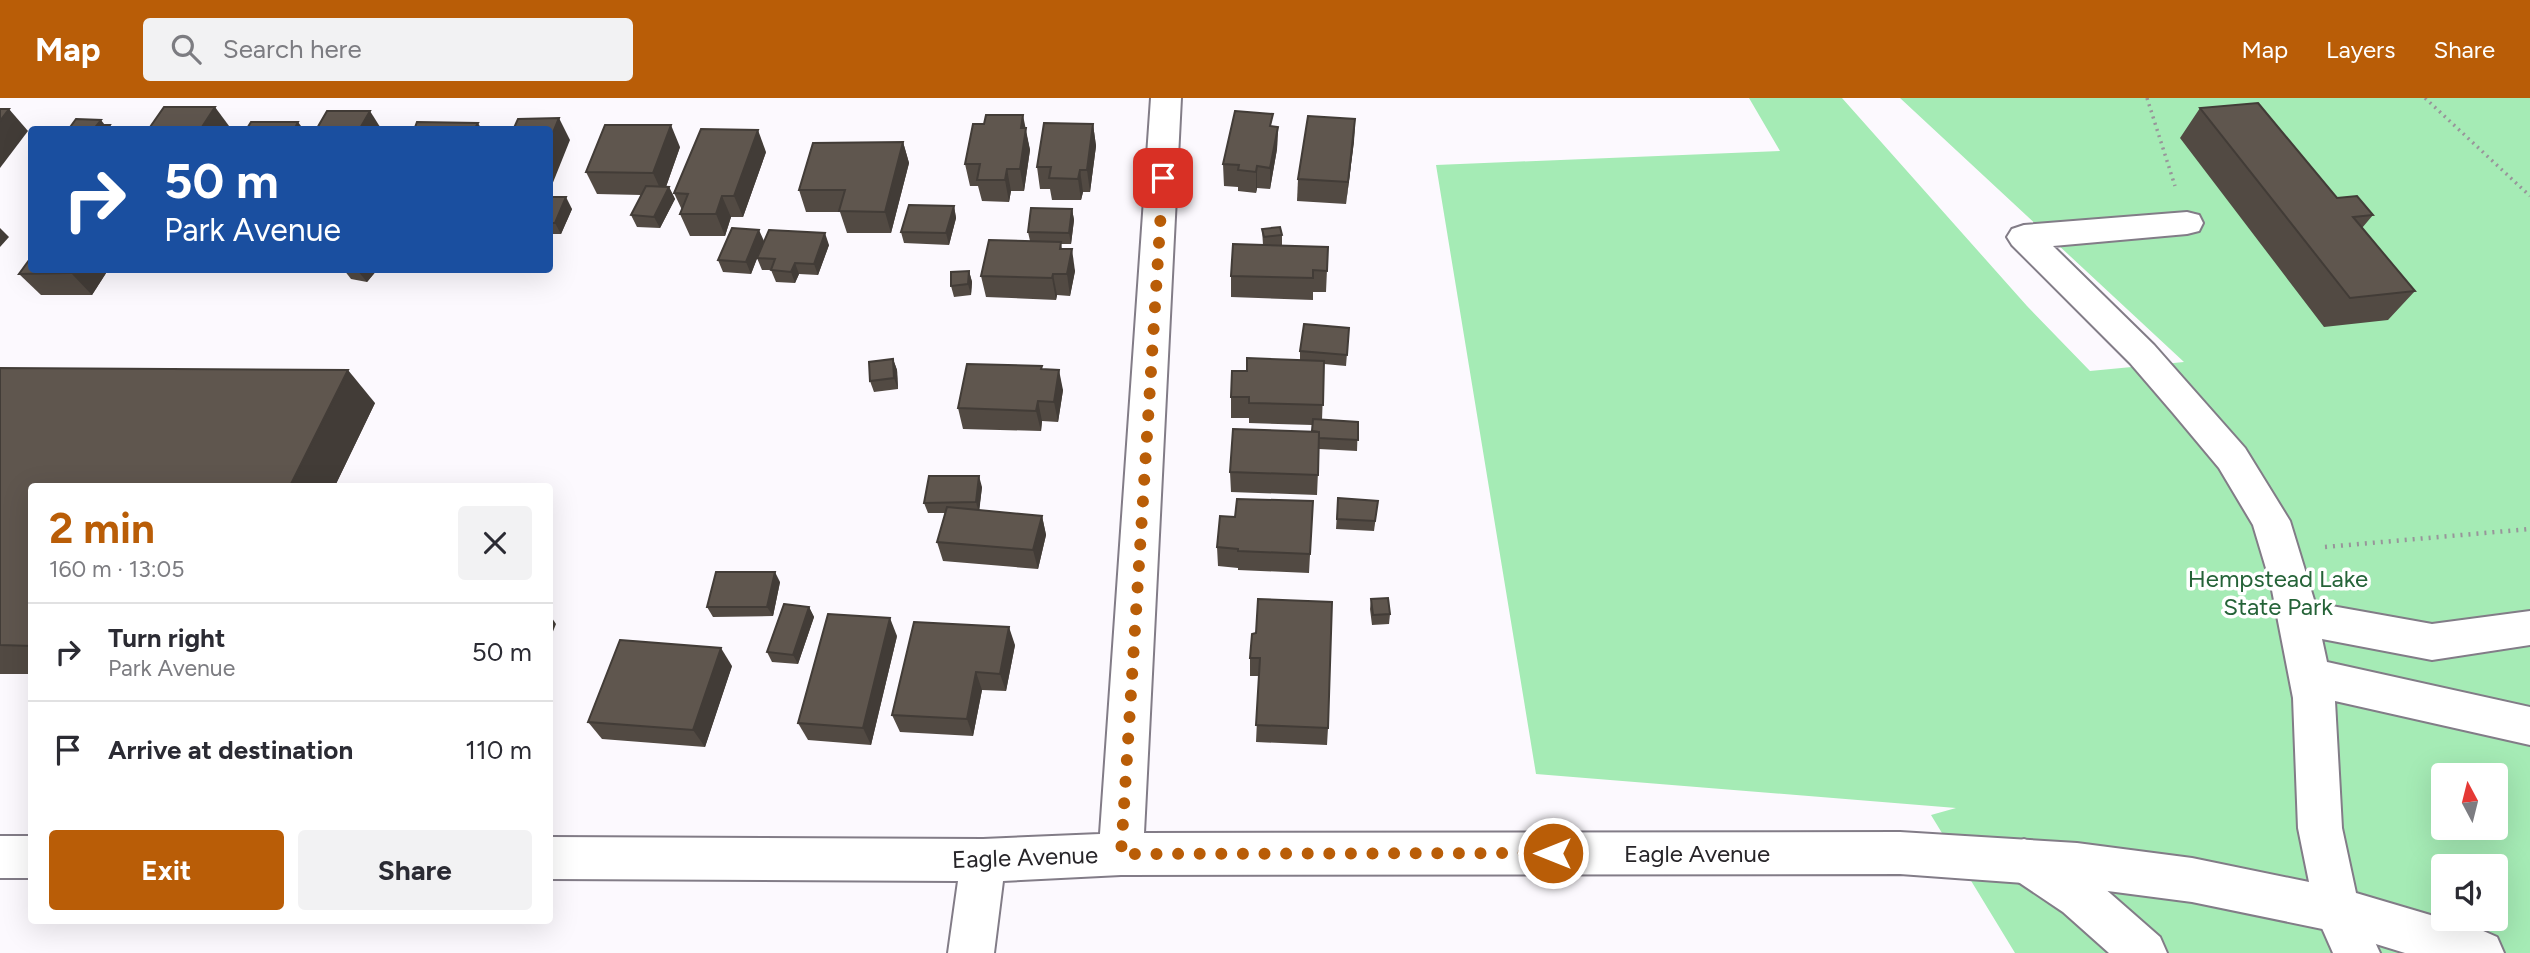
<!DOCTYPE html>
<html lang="en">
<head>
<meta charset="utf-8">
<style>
  :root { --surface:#fff; --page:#f2f2f3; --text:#2b2b33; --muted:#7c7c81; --line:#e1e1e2; --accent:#b95d07 }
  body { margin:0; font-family:Figtree,sans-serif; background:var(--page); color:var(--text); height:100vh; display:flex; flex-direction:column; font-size:26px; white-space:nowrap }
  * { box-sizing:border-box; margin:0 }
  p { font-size:23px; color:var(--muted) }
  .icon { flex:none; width:38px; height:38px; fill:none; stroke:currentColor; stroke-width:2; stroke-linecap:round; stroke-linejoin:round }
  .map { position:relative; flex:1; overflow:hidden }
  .panel { position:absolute; left:28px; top:385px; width:525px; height:441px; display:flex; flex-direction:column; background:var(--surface); border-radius:7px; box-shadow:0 7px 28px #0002 }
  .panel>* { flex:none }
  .hud { position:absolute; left:28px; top:28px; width:525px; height:147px; border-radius:7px; box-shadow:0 7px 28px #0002; background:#1a4fa0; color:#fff; overflow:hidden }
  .needle { width:46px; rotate:353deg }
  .controls { position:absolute; left:2431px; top:665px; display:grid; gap:14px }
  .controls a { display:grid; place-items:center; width:77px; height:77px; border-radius:7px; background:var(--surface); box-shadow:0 7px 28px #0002; font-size:35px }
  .pin { position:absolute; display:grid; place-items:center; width:60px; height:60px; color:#fff; margin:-30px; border-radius:14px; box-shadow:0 4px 10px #0006 }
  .me { position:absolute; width:77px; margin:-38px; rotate:270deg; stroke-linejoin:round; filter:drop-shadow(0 0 5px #0008) }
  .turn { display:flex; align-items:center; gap:24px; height:147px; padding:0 21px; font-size:32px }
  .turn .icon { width:91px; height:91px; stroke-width:2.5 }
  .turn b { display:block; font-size:49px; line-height:60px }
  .round { display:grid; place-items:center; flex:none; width:74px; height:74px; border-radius:7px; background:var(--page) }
  .overview { display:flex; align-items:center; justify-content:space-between; height:119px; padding:0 21px }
  h1 { font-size:42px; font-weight:700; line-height:52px; color:var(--accent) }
  .action { display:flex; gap:14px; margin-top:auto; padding:14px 21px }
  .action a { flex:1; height:80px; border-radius:7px; background:var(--accent); color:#fff; font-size:28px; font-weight:700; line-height:80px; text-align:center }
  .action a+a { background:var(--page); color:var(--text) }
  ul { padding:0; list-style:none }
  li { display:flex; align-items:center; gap:21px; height:98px; padding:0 21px; border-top:2px solid var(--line) }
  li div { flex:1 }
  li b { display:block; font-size:26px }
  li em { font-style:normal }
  header { display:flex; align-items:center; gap:42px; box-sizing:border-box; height:98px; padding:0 35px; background:var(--accent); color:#fff }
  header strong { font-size:33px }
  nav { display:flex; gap:38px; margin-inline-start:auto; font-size:24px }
  .search { width:490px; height:63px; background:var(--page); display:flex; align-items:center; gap:18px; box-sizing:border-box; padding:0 24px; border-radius:7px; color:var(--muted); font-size:26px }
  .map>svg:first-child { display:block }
  .green { fill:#a5ebb5; fill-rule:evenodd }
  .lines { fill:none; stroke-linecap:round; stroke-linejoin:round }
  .minor-casing { stroke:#827c87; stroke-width:4 }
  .highway-casing { stroke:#827c87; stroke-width:4 }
  .path-far1 { stroke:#98959a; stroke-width:3.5; stroke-dasharray:2 4.5; stroke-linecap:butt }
  .path { stroke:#98959a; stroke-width:4.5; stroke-dasharray:2 6; stroke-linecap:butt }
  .minor { fill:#fff; fill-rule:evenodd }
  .highway { fill:#fff; fill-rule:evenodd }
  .wall { fill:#524a43 }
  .shaded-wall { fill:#423c37 }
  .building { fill:#5f564e; stroke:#423c37; stroke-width:2 }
  .route { stroke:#b95d07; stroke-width:12; stroke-dasharray:0 21.6 }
  .labels { text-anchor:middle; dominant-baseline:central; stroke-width:7; stroke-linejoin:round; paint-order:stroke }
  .park-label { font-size:24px; fill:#256338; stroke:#fff }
  .street-label { font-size:24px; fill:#272529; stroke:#fff }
</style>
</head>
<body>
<header>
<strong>Map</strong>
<div class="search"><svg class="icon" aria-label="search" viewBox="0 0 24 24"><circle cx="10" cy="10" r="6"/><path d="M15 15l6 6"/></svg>Search here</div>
<nav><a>Map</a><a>Layers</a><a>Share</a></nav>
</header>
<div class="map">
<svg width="2530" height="855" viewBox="0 0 2530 855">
  <rect width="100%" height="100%" fill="#fcf9fe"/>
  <path class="green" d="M 1749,0 L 1842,0 L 2027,208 L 2090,273 L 2184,264 L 1900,0 L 2530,0 L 2530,855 L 2015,855 L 1931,717 L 1956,710 L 1536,676 L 1436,67 L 1780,53 ZM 2443,677 L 2496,677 L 2496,730 L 2443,730 ZM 2443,768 L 2496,768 L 2496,821 L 2443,821 Z"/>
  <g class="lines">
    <defs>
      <g id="minor">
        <polygon points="1151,0 1181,0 1144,735 1900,734 2077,745 2192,760 2309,784 2298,730 2293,600 2271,487 2253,427 2219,370 2173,315 2130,265 2012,147 2007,139 2012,131 2024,127 2187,114 2199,117 2203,125 2199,133 2187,136 2053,148 2154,247 2245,350 2290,423 2315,505 2432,526 2530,513 2530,547 2432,562 2322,541 2327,564 2530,609 2530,647 2335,603 2342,730 2356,795 2481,832 2497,839 2504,855 2405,855 2337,834 2192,804 2077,789 1900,776 1121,777 1003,783 994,855 948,855 958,783 550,781 550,739 983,741 1100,736"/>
        <rect x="0" y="738" width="32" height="42"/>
      </g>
      <g id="highway">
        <polygon points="2024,741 2040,747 2095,782 2160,839 2167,855 2109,855 2063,814 2008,777 2002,762 2008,747"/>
        <polygon points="2337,790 2353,796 2380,855 2333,855 2314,812 2321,796"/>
      </g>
    </defs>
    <use href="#minor" class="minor-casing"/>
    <use href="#highway" class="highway-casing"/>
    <g class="path-far1">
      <polyline points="2147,0 2175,88"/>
      <polyline points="2425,0 2530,98"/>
    </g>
    <polyline class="path" points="2325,449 2530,431"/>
    <use href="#minor" class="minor"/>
    <use href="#highway" class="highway"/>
  </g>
  <g class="wall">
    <polygon points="2200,10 2337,100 2373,117 2362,130 2415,193 2388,222 2324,229 2180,40"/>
    <polygon points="1355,21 1354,43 1346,106 1297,103 1298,81"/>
    <polygon points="1093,26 1096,48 1090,94 1083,94 1081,102 1052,102 1050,91 1040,91 1037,69"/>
    <polygon points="1273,28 1278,29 1277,51 1270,91 1257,90 1256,95 1238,93 1238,89 1224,88 1223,66"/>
    <polygon points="1025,30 1030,52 1024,93 1011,93 1009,104 982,103 978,88 970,88 965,66"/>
    <polygon points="903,44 909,65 891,135 847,135 840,114 806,114 799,92"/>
    <polygon points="680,49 666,89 669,89 675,101 660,130 637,129 631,117 641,97 597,96 586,74"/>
    <polygon points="766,54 743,119 731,119 725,138 690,138 680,116 682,112 674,95"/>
    <polygon points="550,99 572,111 561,136 550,136"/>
    <polygon points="954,108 956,120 949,147 904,145 901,134"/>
    <polygon points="1072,111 1074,122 1071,146 1061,146 1062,151 1075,173 1070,198 1057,197 1056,202 986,199 981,178 1030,143 1028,134"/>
    <polygon points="1262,131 1282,137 1282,148 1328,149 1326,194 1313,194 1313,202 1231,199 1231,178 1263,147"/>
    <polygon points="764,143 829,147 818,177 799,176 795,185 776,184 771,172 762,172 757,160 751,176 723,174 718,162"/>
    <polygon points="108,172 92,197 41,197 19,176"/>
    <polygon points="344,172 377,172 367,184 351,181"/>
    <polygon points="969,173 972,184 971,197 954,199 951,188"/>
    <polygon points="1349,230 1346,268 1324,266 1322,322 1358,324 1357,353 1319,351 1317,397 1231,394 1230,374 1312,333 1312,327 1249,325 1249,320 1231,320 1231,299 1247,273 1300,262 1300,253"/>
    <polygon points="893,261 897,272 898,291 874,294 870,283"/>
    <polygon points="0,270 375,305 335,388 32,388 32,576 0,576"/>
    <polygon points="1042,271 1063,292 1058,324 1042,323 1041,333 963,331 958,310"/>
    <polygon points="982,389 979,412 1042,418 1046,437 1038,471 943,463 937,444 945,415 928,415 924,405"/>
    <polygon points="1338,400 1378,403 1374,433 1336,431"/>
    <polygon points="1313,403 1309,475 1238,472 1238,470 1218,468 1217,449 1235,419"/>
    <polygon points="780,484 773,518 713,519 707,509"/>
    <polygon points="1371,501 1390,516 1389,526 1372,527 1370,511"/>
    <polygon points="809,509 814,519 798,566 772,564 767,554"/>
    <polygon points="1252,536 1328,630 1327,647 1256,644 1259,578 1250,578 1250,560"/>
    <polygon points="897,538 871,647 808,642 798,625"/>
    <polygon points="1015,547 1006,593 982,592 973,638 900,634 892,617"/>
    <polygon points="732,568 705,649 602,641 588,624"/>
  </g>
  <g class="shaded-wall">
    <polygon points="215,9 232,32 200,32"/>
    <polygon points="9,11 28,33 0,70 0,23"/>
    <polygon points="370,13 382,32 359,32"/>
    <polygon points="1023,17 1030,52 1024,93 1020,71 1021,30"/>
    <polygon points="559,20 570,42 550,92 550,42"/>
    <polygon points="1355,21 1354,43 1346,106 1348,84"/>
    <polygon points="101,22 108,31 110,27 114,32 101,32 97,27"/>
    <polygon points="298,24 304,32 294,32"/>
    <polygon points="478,25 482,32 474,32"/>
    <polygon points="1093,26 1096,48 1090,94 1087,72"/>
    <polygon points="671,27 680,49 663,97 653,75"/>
    <polygon points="1278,29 1277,51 1270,91 1270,70"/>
    <polygon points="758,32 766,54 743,119 734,98"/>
    <polygon points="903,44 909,65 891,135 885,114"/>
    <polygon points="1257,68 1257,90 1256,95 1256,74"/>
    <polygon points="1007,71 1011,93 1009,104 1005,82"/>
    <polygon points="1080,72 1083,94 1081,102 1078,81"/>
    <polygon points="669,89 675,101 660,130 654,119"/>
    <polygon points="722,98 731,119 725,138 716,116"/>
    <polygon points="566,99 572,111 561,136 555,125"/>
    <polygon points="954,108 956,120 949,147 946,135"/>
    <polygon points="1072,111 1074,122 1071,146 1069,135"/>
    <polygon points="0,130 9,139 0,149"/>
    <polygon points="759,132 764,143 751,176 746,164"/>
    <polygon points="825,135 829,147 818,177 814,166"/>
    <polygon points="1072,151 1075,173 1070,198 1067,176"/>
    <polygon points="795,165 799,176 795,185 791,174"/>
    <polygon points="74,172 108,172 92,197 71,175"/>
    <polygon points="360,172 377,172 367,184 358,173"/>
    <polygon points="969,173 972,184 971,197 968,186"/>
    <polygon points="1053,176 1057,197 1056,202 1052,180"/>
    <polygon points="893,261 897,272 898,291 894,280"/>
    <polygon points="348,272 375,305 335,388 290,388"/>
    <polygon points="1059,272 1063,292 1058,324 1054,304"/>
    <polygon points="1038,303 1042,323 1041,333 1036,313"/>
    <polygon points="979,378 982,389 979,415 976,404"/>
    <polygon points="1042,418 1046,437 1038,471 1033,452"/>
    <polygon points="775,474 780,484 773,518 767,509"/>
    <polygon points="809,509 814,519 798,566 793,557"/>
    <polygon points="550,517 556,526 550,541"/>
    <polygon points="890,520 897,538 871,647 863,630"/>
    <polygon points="1009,529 1015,547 1006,593 1000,576"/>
    <polygon points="721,550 732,568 705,649 693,632"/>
    <polygon points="976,574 982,592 973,638 967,621"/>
  </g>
  <g class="building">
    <polygon points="2258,5 2337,100 2357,98 2373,117 2353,119 2415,193 2350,200 2200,10"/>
    <polygon points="164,9 215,9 200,32 148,32"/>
    <polygon points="0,11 9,11 0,23"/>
    <polygon points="327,13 370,13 359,32 316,32"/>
    <polygon points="1235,13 1273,16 1270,28 1278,29 1270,70 1257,68 1256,74 1238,72 1239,67 1223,66"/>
    <polygon points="986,17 1023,17 1021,30 1026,30 1020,71 1007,71 1005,82 977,82 980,66 965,66 973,26 984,26"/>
    <polygon points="1308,18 1355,21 1348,84 1298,81"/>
    <polygon points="559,20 550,42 550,32 513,32 518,21"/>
    <polygon points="76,21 101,22 97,27 110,27 107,32 68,32"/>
    <polygon points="251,24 298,24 294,32 246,32"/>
    <polygon points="417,24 478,25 474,32 414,32"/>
    <polygon points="1044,25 1093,26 1087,72 1080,72 1078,81 1049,80 1051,69 1037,69"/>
    <polygon points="605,27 671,27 653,75 586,74"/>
    <polygon points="701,31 758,32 734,98 722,98 716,116 680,116 688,96 674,95"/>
    <polygon points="903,44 885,114 839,113 845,92 799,92 813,45"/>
    <polygon points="646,88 669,89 654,119 631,117"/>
    <polygon points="550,99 566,99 555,125 550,125"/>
    <polygon points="909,107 954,108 946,135 901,134"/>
    <polygon points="1031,110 1072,111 1069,135 1028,134"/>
    <polygon points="1280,129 1282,137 1264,139 1262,131"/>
    <polygon points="732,130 759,132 746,164 718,162"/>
    <polygon points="769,132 825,135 814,166 795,165 791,174 771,172 775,161 757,160"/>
    <polygon points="989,142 1061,144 1060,151 1072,151 1067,176 1053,176 1052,180 981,178"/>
    <polygon points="1233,146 1328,149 1327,173 1313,172 1313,180 1231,178"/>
    <polygon points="32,158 32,172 74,172 71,175 19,176"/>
    <polygon points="969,173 968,186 951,188 951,174"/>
    <polygon points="1304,226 1349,230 1347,257 1300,253"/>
    <polygon points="1247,260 1324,263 1323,307 1249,305 1249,299 1231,299 1232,273 1247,273"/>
    <polygon points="893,261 894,280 870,283 869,264"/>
    <polygon points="967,266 1042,268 1041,271 1059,272 1054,304 1038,303 1036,313 958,310"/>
    <polygon points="0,270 348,272 290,388 32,388 32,548 0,547"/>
    <polygon points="1313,321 1358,324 1358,342 1319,340 1319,334 1312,333"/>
    <polygon points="1233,331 1319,334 1318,377 1230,374"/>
    <polygon points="929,378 979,378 976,404 924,405"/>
    <polygon points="1338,400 1378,403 1375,423 1337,421"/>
    <polygon points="1237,401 1313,403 1310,456 1238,453 1238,451 1217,449 1220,418 1235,419"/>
    <polygon points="947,409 1042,418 1033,452 937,444"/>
    <polygon points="716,474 775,474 767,509 707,509"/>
    <polygon points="1388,500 1390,516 1373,517 1371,501"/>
    <polygon points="1258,501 1332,504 1328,630 1256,627 1260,560 1250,560 1252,536 1256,535"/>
    <polygon points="784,506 809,509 793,557 767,554"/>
    <polygon points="828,516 890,520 863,630 798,625"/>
    <polygon points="914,524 1009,529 1000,576 976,574 967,621 892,617"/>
    <polygon points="620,542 721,550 693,632 588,624"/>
  </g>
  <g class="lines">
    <polyline class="route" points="1163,80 1121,756 1553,755"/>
  </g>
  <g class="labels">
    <g class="park-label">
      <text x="2278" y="480">Hempstead Lake<tspan x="2278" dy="28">State Park</tspan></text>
    </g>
    <g class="street-label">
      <text x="1697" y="755">Eagle Avenue</text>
      <text transform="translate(1025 759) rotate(-2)">Eagle Avenue</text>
    </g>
  </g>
</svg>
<div class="controls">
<a><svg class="needle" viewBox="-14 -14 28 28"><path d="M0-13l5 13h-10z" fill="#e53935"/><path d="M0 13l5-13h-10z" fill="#7c7c81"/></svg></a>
<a><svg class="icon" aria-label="sound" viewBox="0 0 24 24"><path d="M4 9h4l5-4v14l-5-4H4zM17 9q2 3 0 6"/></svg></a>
</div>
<div class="pin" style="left:1163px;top:80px;background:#d93025"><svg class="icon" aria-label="arrive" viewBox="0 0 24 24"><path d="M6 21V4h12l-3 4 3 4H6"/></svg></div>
<svg class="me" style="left:1553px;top:755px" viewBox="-20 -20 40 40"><circle r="17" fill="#b95d07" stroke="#fff" stroke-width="3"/><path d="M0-11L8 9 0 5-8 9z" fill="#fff"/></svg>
<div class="hud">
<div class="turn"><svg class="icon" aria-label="right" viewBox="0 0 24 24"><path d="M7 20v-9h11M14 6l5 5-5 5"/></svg><div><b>50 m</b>Park Avenue</div></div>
</div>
<section class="panel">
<div class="overview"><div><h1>2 min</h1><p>160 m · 13:05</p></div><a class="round"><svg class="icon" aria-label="close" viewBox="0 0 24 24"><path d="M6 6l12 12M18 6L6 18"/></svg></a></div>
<ul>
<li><svg class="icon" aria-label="right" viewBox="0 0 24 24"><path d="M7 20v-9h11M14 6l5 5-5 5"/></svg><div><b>Turn right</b><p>Park Avenue</p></div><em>50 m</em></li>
<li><svg class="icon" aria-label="arrive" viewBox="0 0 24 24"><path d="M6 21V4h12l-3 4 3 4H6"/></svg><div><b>Arrive at destination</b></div><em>110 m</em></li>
</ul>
<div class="action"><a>Exit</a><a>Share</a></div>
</section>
</div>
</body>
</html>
